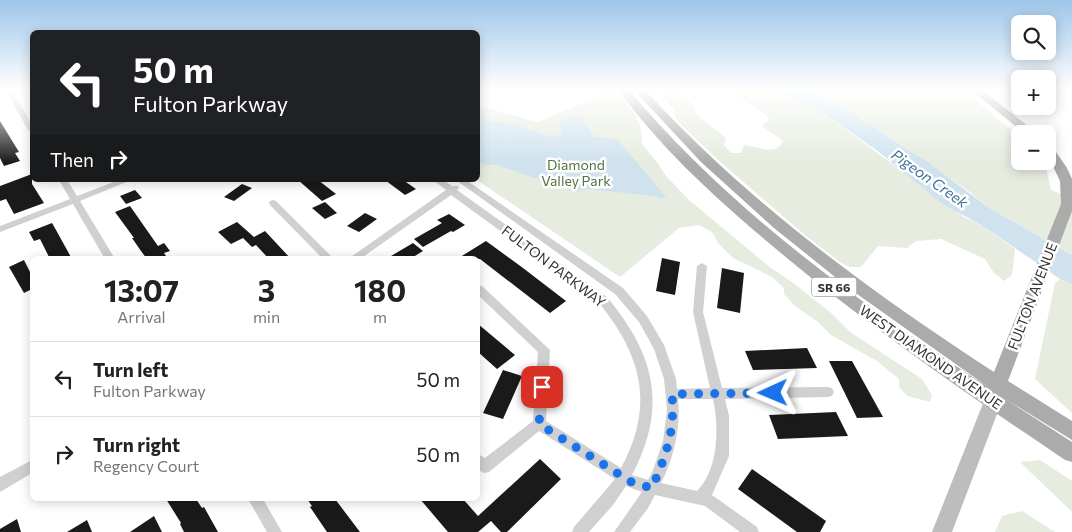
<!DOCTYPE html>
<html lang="en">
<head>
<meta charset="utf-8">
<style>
  :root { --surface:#fff; --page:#f2f2f2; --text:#222; --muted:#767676; --line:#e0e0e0 }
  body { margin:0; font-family:Commissioner,sans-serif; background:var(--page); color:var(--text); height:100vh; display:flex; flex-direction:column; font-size:19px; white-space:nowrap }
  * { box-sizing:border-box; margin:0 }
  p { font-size:16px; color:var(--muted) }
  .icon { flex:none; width:28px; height:28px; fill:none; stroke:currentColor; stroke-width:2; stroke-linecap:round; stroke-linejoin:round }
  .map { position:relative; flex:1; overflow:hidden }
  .side { position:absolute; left:30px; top:256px; width:450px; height:245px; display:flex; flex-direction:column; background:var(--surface); border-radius:8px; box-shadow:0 2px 12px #0003 }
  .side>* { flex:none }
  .hud { position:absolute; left:30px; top:30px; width:450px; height:152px; border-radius:8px; box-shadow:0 2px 12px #0003; background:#202124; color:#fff; overflow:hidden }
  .tools { position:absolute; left:1011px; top:15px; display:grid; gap:10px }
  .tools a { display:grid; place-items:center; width:45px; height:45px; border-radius:8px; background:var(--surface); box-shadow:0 2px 12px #0003; font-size:25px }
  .pin { position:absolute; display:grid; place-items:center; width:42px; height:42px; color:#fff; margin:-21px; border-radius:10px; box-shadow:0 2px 8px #0006 }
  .me { position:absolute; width:55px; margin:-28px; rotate:269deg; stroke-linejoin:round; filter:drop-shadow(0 0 4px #0008) }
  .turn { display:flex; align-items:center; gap:18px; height:105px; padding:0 20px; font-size:22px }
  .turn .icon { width:65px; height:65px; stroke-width:2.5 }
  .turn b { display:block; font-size:35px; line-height:42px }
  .then { display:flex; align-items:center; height:48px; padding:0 20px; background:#0003; gap:10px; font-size:19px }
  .eta { display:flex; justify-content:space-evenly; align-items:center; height:85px; text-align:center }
  .eta b { font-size:30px; font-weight:700; line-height:35px }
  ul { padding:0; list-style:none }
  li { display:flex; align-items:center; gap:15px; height:75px; padding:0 20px; border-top:1px solid var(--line) }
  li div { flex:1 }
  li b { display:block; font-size:19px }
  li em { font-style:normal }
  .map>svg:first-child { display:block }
  .green { fill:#e6ecdf }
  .water { fill:#cfe2ee }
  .building { fill:#1a1a1a }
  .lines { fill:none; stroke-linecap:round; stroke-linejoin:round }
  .street { fill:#d0d0d0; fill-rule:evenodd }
  .secondary { fill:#bdbdbd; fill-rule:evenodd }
  .primary { fill:#ababab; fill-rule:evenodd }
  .route { stroke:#1a73e8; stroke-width:9; stroke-dasharray:0 16.2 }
  .labels { text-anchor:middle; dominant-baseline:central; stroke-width:5; stroke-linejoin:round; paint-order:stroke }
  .shield { fill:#fff; stroke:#707070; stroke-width:1 }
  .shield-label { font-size:12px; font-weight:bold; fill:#333 }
  .park-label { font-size:14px; fill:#56703f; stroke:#fff }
  .street-label { font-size:14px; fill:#333; stroke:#fff }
  .water-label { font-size:15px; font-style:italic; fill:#3f7597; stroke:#fff }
</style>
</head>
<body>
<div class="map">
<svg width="1072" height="532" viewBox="0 0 1072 532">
  <rect width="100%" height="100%" fill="#fff"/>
  <g class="green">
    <path d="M 599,89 L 614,89 C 630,108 643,118 642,144 L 659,165 L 666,176 L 689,200 L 771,268 L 792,282 L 831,313 L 850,332 L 922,379 L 932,395 L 930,402 L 907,396 L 899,387 L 899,379 L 877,361 L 831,335 L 818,322 L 795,306 L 784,294 L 784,288 L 772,277 L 733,258 L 718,243 L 712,232 L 699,225 L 679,228 L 620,277 L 477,180 L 478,106 L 538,122 L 601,95 Z"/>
    <path d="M 658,89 L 676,89 L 693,105 L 696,114 L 724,136 L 726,140 L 724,145 L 731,153 L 741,153 L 744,145 C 758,146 775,157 783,141 L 762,126 L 769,120 L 766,115 L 726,89 L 772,89 L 822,112 L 964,217 L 983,226 L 1015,249 L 1012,275 L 1004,281 L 994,273 L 985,259 L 941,239 L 916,241 L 907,248 L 878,246 L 861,267 L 850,267 L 841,263 L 806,236 L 717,159 L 678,122 L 672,107 Z"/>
    <path d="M 804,89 L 962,89 L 1020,137 L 1020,161 L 1041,161 L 1046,168 L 1051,190 L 1072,198 L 1072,255 L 991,209 L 970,192 L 880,132 C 874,126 866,125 860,120 C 843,107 823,97 804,89 Z"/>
    <polygon points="1060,279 1072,284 1072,413 1035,379 1055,283"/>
    <polygon points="1040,460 1072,481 1072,512 1020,462"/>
    <polygon points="1022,511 1055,532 995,532 1002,516"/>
  </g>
  <g class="water">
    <polygon points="772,89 804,89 854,114 860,120 875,127 880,132 926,161 991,209 1072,255 1072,284 1060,279 983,226 941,203 879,152 822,112"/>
    <polygon points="478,115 489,121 509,123 550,136 558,137 562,133 559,126 561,121 572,116 582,117 594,137 617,139 666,197 659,198 655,196 587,189 576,192 568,190 567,186 570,184 555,179 534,178 498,165 484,165 478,160"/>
  </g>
  <g class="building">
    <polygon points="0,121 19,152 15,153 20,161 4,166 0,158"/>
    <polygon points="32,174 32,184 44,203 14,214 6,199 0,201 0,186"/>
    <polygon points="298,180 318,180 336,194 322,201"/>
    <polygon points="385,180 403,180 416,189 405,195"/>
    <polygon points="242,184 252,188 234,201 224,197"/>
    <polygon points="135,190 142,198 126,204 120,196"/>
    <polygon points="325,202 337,213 325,219 312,208"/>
    <polygon points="130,206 158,246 164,243 170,251 164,253 168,259 147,259 141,251 132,238 134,238 115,212"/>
    <polygon points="365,213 377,219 359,232 347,226"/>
    <polygon points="449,214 465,225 453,232 451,231 423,247 414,239 442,223 437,220"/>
    <polygon points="237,222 254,237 265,231 291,259 269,259 256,245 252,247 243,238 231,244 218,232"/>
    <polygon points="52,223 56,230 72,259 50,259 40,239 34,241 29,232"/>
    <polygon points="486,241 523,268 566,301 550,313 480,259 457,259"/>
    <polygon points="413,243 423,251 410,259 386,259"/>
    <polygon points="662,258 680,262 675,295 656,291"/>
    <polygon points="24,260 32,276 32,289 24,293 9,267"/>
    <polygon points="722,268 744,273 740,313 717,308"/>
    <polygon points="478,324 515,355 497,369 478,352"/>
    <polygon points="807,348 817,368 753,370 745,351"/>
    <polygon points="829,361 852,361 883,417 857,418"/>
    <polygon points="503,370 522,376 503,419 483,413"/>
    <polygon points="836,412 848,436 778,439 769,415"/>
    <polygon points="540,459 561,479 507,532 501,532 491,521 478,532 448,532 420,499 463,499 478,516"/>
    <polygon points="752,469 826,521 820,532 797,532 738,489"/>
    <polygon points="166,499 196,499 202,508 204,507 218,532 184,532 180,524 181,523"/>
    <polygon points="307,499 335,499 360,532 327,532 310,507 312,506"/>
    <polygon points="154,516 162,532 130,532"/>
    <polygon points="17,519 21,532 0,532 0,529"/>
    <polygon points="87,520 92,532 67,532"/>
  </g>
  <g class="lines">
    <g class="street">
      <polygon points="5,89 11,89 32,124 32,132 28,130"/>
      <polygon points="1052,89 1072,90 1072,94 1053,90"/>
      <polygon points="59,180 67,180 77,196 119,180 131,180 80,201 115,259 105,259 73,204 0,232 0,226 70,199"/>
      <path d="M 433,180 L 443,180 L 452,186 L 458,186 L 459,188 L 457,190 L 607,297 C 655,355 668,406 632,475 L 648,480 L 653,470 L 663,441 L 667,410 L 664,379 L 654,349 L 639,322 L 615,294 L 456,180 L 466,180 L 623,288 L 647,316 L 664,345 L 676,379 L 677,389 L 710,388 L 693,312 L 697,266 L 702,263 L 707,266 L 703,312 L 722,388 L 828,387 L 832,388 L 834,392 L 832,396 L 828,397 L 725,399 L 729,416 L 729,456 L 712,495 L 757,527 L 759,532 L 740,532 L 705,506 L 655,495 L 648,508 L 630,532 L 614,532 L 642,492 L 626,486 L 613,505 L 589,532 L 572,532 L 574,527 L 615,479 L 539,431 L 489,472 L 484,473 L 478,470 L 478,454 L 485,458 L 533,421 L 538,352 L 478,295 L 478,285 L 482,286 L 550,350 L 546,421 L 621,468 C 655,405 642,356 599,303 L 451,195 L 360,259 L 348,259 L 446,190 ZM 678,399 L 713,399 C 719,426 719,469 697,491 L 661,483 C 674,458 681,427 678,399 Z"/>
      <polygon points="273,200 276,201 334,259 323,259 270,205 269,203 270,201"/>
      <polygon points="32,460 32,473 0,492 0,477"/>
      <polygon points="248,499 263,499 282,532 267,532"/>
    </g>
    <polygon class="secondary" points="993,394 999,396 1002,401 952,532 932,532 984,401 987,396"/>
    <g class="primary">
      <path d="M 618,89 L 628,89 C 729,209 857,302 988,387 L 850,289 L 774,228 L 701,162 L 633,89 L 644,89 C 748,202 865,288 994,372 L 1061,204 L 1060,181 L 1048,156 L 1048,146 L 1052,146 L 1067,168 L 1072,179 L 1072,211 L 1008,381 L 1072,421 L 1072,440 L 1002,397 L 1072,442 L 1072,462 L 1065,460 C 961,390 858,319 763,238 C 710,193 658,145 618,89 Z"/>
      <polygon points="970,89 981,89 1038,134 1025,134"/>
    </g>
  </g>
  <linearGradient id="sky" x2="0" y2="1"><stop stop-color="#9ec6ea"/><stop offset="0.55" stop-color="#fff"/><stop offset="1" stop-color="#fff" stop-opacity="0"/></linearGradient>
  <rect width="1072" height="163" fill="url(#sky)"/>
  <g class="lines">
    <path class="route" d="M 542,387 L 539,424 L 633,483 L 652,488 C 667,453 675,431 672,394 L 773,393"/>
  </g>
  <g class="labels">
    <rect class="shield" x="811.5" y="277.5" width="45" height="19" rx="4"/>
    <g class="shield-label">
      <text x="834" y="287">SR 66</text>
    </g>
    <g class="park-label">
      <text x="576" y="164">Diamond<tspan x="576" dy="16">Valley Park</tspan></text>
    </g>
    <g class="street-label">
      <text transform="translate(554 266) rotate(37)">FULTON PARKWAY</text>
      <text transform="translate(1032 296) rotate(-69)">FULTON AVENUE</text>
      <text transform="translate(931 357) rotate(35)">WEST DIAMOND AVENUE</text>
    </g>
    <g class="water-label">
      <text transform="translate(930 178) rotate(35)">Pigeon Creek</text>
    </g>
  </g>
</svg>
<div class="tools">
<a><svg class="icon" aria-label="search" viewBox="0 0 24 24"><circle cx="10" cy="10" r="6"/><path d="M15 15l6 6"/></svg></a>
<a>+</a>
<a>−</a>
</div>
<div class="pin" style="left:542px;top:387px;background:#d93025"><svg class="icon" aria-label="arrive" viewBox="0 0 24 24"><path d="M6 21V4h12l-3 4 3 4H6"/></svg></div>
<svg class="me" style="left:773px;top:393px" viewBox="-20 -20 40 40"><path d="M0-17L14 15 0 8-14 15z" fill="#1a73e8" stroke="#fff" stroke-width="4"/></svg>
<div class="hud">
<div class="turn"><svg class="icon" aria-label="left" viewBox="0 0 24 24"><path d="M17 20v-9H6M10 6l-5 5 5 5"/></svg><div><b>50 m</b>Fulton Parkway</div></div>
<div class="then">Then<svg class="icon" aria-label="right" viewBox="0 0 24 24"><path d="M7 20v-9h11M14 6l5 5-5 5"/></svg></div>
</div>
<section class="side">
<div class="eta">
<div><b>13:07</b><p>Arrival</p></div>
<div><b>3</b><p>min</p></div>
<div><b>180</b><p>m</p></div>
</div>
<ul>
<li><svg class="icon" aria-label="left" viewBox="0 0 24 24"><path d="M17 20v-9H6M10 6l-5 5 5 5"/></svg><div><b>Turn left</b><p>Fulton Parkway</p></div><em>50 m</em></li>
<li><svg class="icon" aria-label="right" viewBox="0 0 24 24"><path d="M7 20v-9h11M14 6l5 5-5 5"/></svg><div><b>Turn right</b><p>Regency Court</p></div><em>50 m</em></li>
</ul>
</section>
</div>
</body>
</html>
